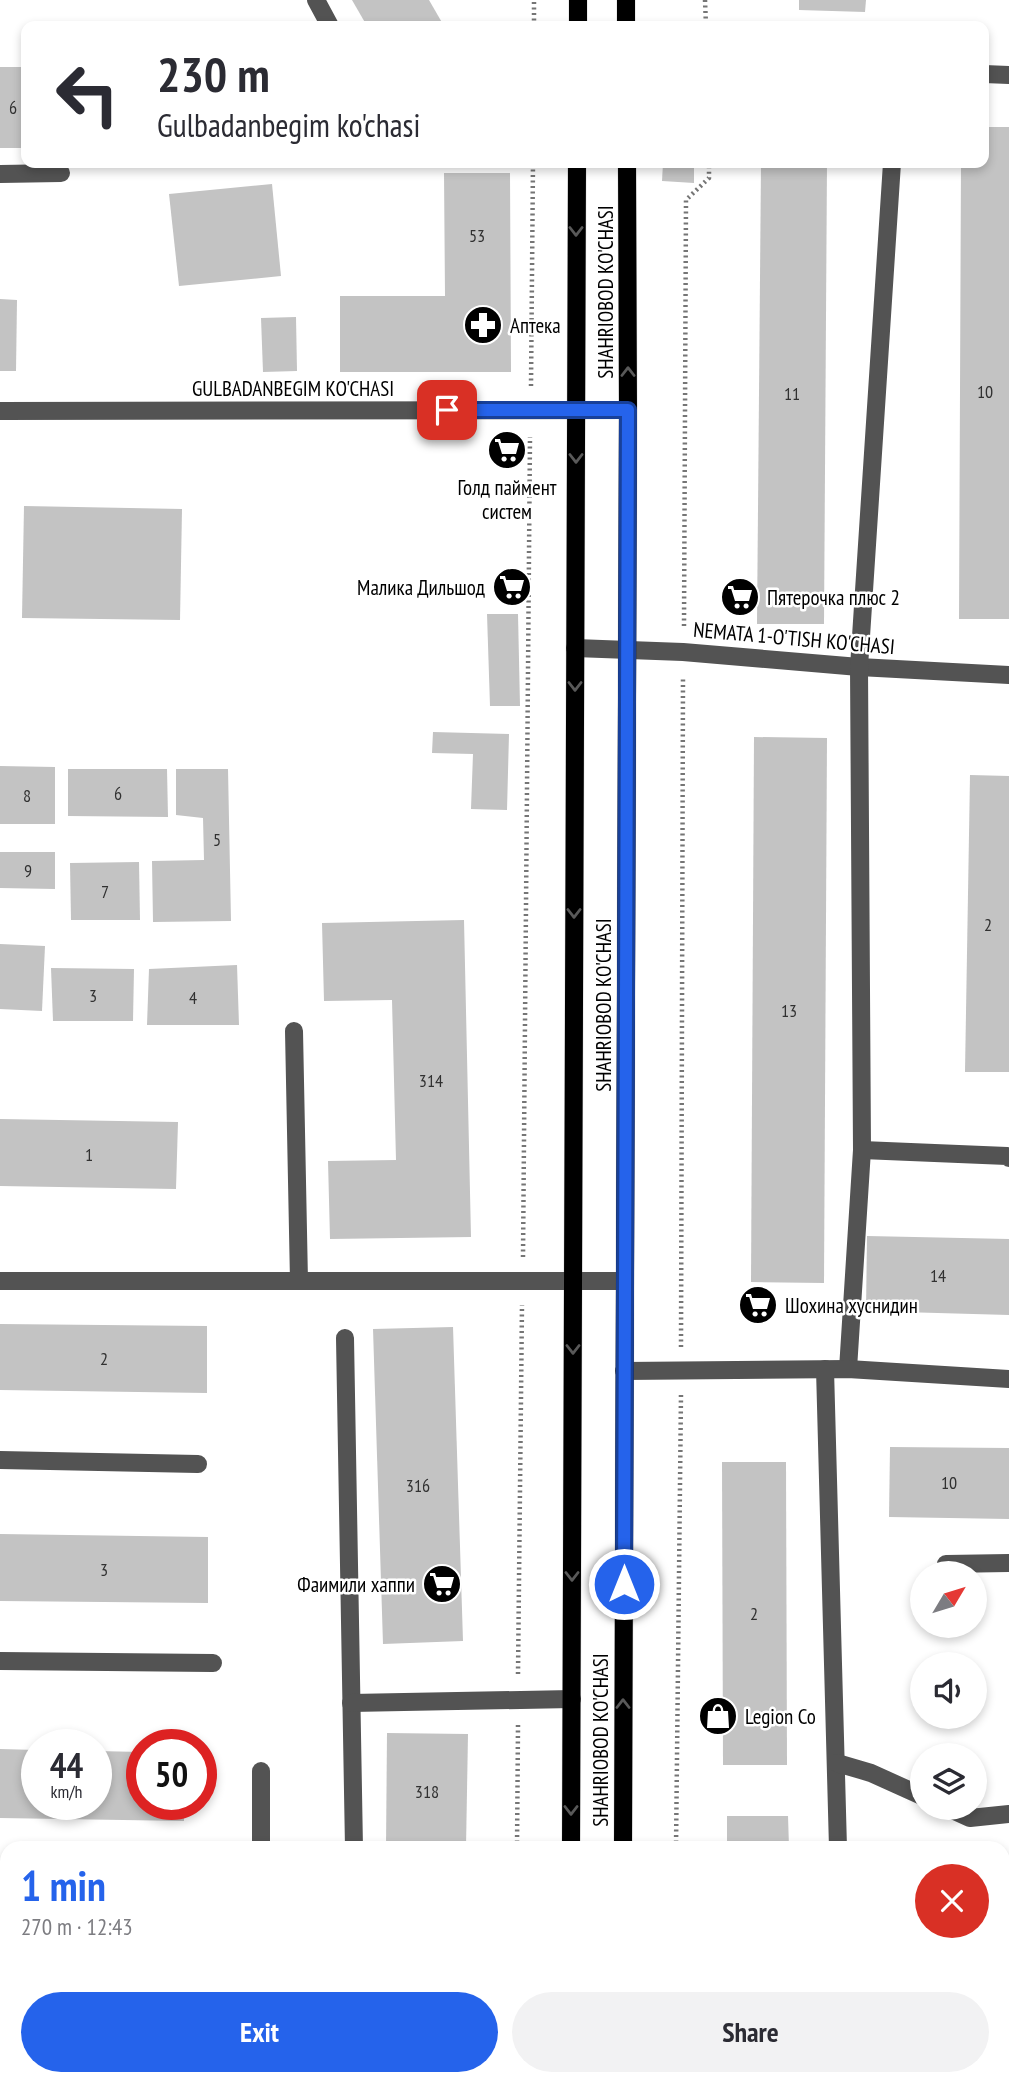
<!DOCTYPE html>
<html lang="en">
<head>
<meta charset="utf-8">
<style>
  :root { --surface:#fff; --page:#f2f2f3; --text:#2b2b33; --muted:#7c7c81; --accent:#2563eb }
  body { margin:0; font-family:"PT Sans Narrow",sans-serif; background:var(--page); color:var(--text); height:100vh; display:flex; flex-direction:column; font-size:26px; white-space:nowrap }
  * { box-sizing:border-box; margin:0 }
  p { font-size:23px; color:var(--muted) }
  .icon { flex:none; width:38px; height:38px; fill:none; stroke:currentColor; stroke-width:2; stroke-linecap:round; stroke-linejoin:round }
  .map { position:relative; flex:1; overflow:hidden }
  .sheet { position:absolute; left:0px; top:1841px; width:1010px; height:245px; display:flex; flex-direction:column; background:var(--surface); border-radius:21px 21px 0 0; box-shadow:0 4px 10px #0003 }
  .sheet>* { flex:none }
  .top-card { position:absolute; left:21px; top:21px; width:968px; height:147px; border-radius:14px; box-shadow:0 4px 10px #0003; background:#fff; color:var(--text); overflow:hidden }
  .needle { width:46px; rotate:52deg }
  .buttons { position:absolute; left:910px; top:1561px; display:grid; gap:14px }
  .buttons a { display:grid; place-items:center; width:77px; height:77px; border-radius:50%; background:var(--surface); box-shadow:0 4px 10px #0003; font-size:35px }
  .speed { position:absolute; left:21px; top:1729px; display:flex; gap:14px; font-size:35px; font-weight:700; text-align:center }
  .speed>* { display:grid; place-content:center; width:91px; height:91px; border-radius:50%; background:var(--surface); box-shadow:0 4px 10px #0003; line-height:1 }
  .speed small { font-size:18px; font-weight:400 }
  .speed .limit { border:10px solid #d22; background:#fff; color:#111 }
  .pin { position:absolute; display:grid; place-items:center; width:60px; height:60px; color:#fff; margin:-30px; border-radius:14px; box-shadow:0 4px 10px #0006 }
  .me { position:absolute; width:77px; margin:-38px; rotate:0deg; stroke-linejoin:round; filter:drop-shadow(0 0 5px #0008) }
  .turn { display:flex; align-items:center; gap:24px; height:147px; padding:0 21px; font-size:32px }
  .turn .icon { width:91px; height:91px; stroke-width:2.5 }
  .turn b { display:block; font-size:49px; line-height:60px }
  .round { display:grid; place-items:center; flex:none; width:74px; height:74px; border-radius:37px; background:var(--page) }
  .summary { display:flex; align-items:center; justify-content:space-between; height:119px; padding:0 21px }
  h1 { font-size:42px; font-weight:700; line-height:52px; color:var(--accent) }
  .primary-button { display:flex; gap:14px; margin-top:auto; padding:14px 21px }
  .primary-button a { flex:1; height:80px; border-radius:42px; background:var(--accent); color:#fff; font-size:28px; font-weight:700; line-height:80px; text-align:center }
  .primary-button a+a { background:var(--page); color:var(--text) }
  .map>svg:first-child { display:block }
  .building { fill:#c3c3c3 }
  .lines { fill:none; stroke-linecap:round; stroke-linejoin:round }
  .major-casing { stroke:#dbdbdb; stroke-width:19 }
  .path { stroke:#757575; stroke-width:4.5; stroke-dasharray:2 3.5; stroke-linecap:butt }
  .minor { stroke:#535353; stroke-width:18 }
  .major { stroke:#000; stroke-width:18 }
  .oneway { stroke:#595959 }
  .route-casing { stroke:#184099; stroke-width:18 }
  .route { stroke:#2563eb; stroke-width:12 }
  .labels { text-anchor:middle; dominant-baseline:central; stroke-width:5; stroke-linejoin:round; paint-order:stroke }
  .number-label { font-size:18px; fill:#313131 }
  .street-label { font-size:21px; fill:#000; stroke:#fff }
  .poi-label { font-size:21px; fill:#000; stroke:#fff; text-anchor:start }
</style>
</head>
<body>
<div class="map">
<svg width="1009" height="2086" viewBox="0 0 1009 2086">
  <rect width="100%" height="100%" fill="#fff"/>
  <g class="building">
    <polygon points="352,0 429,0 444,26 367,26"/>
    <polygon points="799,0 866,0 865,12 799,10"/>
    <rect x="0" y="67" width="26" height="81"/>
    <polygon points="984,127 1009,127 1009,619 959,619 961,163 984,163"/>
    <polygon points="663,163 694,163 694,183 662,181"/>
    <polygon points="761,163 827,163 824,624 757,624"/>
    <polygon points="444,173 510,173 511,372 340,372 340,296 445,296"/>
    <polygon points="272,184 281,276 179,286 169,194"/>
    <polygon points="0,299 17,300 16,371 0,371"/>
    <polygon points="296,317 297,371 263,372 261,318"/>
    <polygon points="24,506 182,509 180,620 22,618"/>
    <polygon points="487,614 518,614 520,706 490,706"/>
    <polygon points="433,732 509,734 507,810 471,809 473,754 432,753"/>
    <polygon points="754,737 827,738 824,1283 751,1282"/>
    <polygon points="0,766 55,767 55,824 0,824"/>
    <polygon points="68,769 167,769 168,817 68,816"/>
    <polygon points="176,769 228,769 231,921 153,922 152,861 204,860 203,818 176,815"/>
    <polygon points="970,775 1009,776 1009,1072 965,1072"/>
    <polygon points="0,852 55,852 55,889 0,888"/>
    <polygon points="139,862 140,920 71,920 70,863"/>
    <polygon points="464,920 471,1237 330,1239 328,1161 396,1160 392,1000 324,1001 322,923"/>
    <polygon points="0,944 45,946 42,1011 0,1009"/>
    <polygon points="237,965 239,1025 147,1025 149,969"/>
    <polygon points="51,968 134,969 133,1021 53,1021"/>
    <polygon points="0,1119 178,1122 176,1189 0,1186"/>
    <polygon points="867,1236 1009,1239 1009,1315 866,1311"/>
    <polygon points="0,1324 207,1326 207,1393 0,1390"/>
    <polygon points="453,1327 463,1641 383,1644 373,1329"/>
    <polygon points="890,1447 1009,1448 1009,1519 889,1517"/>
    <polygon points="722,1462 786,1462 787,1765 723,1765"/>
    <polygon points="0,1534 208,1537 208,1603 0,1601"/>
    <polygon points="387,1733 468,1734 466,1848 386,1848"/>
    <polygon points="0,1749 37,1750 37,1804 96,1804 96,1751 142,1752 142,1804 184,1804 184,1821 0,1818"/>
    <polygon points="727,1816 788,1816 789,1848 727,1848"/>
    <polygon points="7,1989 7,2067 0,2067 0,1990"/>
    <polygon points="1009,2040 1009,2086 959,2086 959,2079 1003,2079 1003,2041"/>
    <rect x="729" y="2079" width="61" height="7"/>
  </g>
  <g class="lines">
    <defs>
      <g id="major">
        <polyline points="578,26 578,0"/>
        <polyline points="626,26 626,0"/>
        <polyline points="571,1848 577,163"/>
        <polyline points="623,1848 628,410 627,163"/>
        <polyline points="571,2086 571,2079"/>
        <polyline points="622,2086 622,2079"/>
      </g>
    </defs>
    <use href="#major" class="major-casing"/>
    <g class="path">
      <polyline points="705,0 706,26"/>
      <polyline points="534,26 534,0"/>
      <polyline points="531,386 533,163"/>
      <polyline points="684,626 686,200 709,178 709,163"/>
      <polyline points="523,1257 530,437"/>
      <polyline points="681,1347 683,676"/>
      <polyline points="518,1674 522,1305"/>
      <polyline points="517,1848 518,1725"/>
      <polyline points="676,1848 681,1394"/>
      <polyline points="515,2086 515,2079"/>
      <polyline points="673,2086 673,2079"/>
    </g>
    <g class="minor">
      <polyline points="316,0 330,26"/>
      <polyline points="984,74 1009,75"/>
      <polyline points="0,174 61,173"/>
      <polyline points="0,411 628,410"/>
      <polyline points="575,648 683,652 859,667 1009,675"/>
      <polyline points="294,1031 299,1281"/>
      <polyline points="862,1150 1007,1156 1009,1158"/>
      <polyline points="0,1281 625,1281"/>
      <polyline points="345,1338 354,1848"/>
      <polyline points="825,1369 838,1848"/>
      <polyline points="848,1369 862,1150 859,667 892,163"/>
      <polyline points="624,1371 848,1369 1009,1379"/>
      <polyline points="0,1460 198,1464"/>
      <polyline points="946,1564 1009,1563"/>
      <polyline points="0,1661 213,1663"/>
      <polyline points="351,1703 572,1699"/>
      <polyline points="837,1763 871,1773 922,1796"/>
      <polyline points="261,1771 261,1848"/>
      <polyline points="948,1808 970,1818 1009,1814"/>
      <polyline points="0,1880 7,1880"/>
      <polyline points="263,2079 263,2086"/>
      <polyline points="841,2079 841,2086"/>
    </g>
    <use href="#major" class="major"/>
  </g>
  <defs><path id="oneway-chevron" d="M-2-3.5L2.5 0L-2 3.5" fill="none" stroke-width="1.6" stroke-linecap="round" stroke-linejoin="round" transform="scale(1.75)"/></defs>
  <g class="oneway">
    <use href="#oneway-chevron" transform="translate(576 231) rotate(90)"/>
    <use href="#oneway-chevron" transform="translate(628 372) rotate(-90)"/>
    <use href="#oneway-chevron" transform="translate(576 458) rotate(90)"/>
    <use href="#oneway-chevron" transform="translate(575 686) rotate(90)"/>
    <use href="#oneway-chevron" transform="translate(574 913) rotate(90)"/>
    <use href="#oneway-chevron" transform="translate(573 1349) rotate(90)"/>
    <use href="#oneway-chevron" transform="translate(572 1576) rotate(90)"/>
    <use href="#oneway-chevron" transform="translate(623 1704) rotate(-90)"/>
    <use href="#oneway-chevron" transform="translate(571 1810) rotate(90)"/>
  </g>
  <g class="lines">
    <defs>
      <polyline id="route" points="447,410 628,410 624,1584"/>
    </defs>
    <use href="#route" class="route-casing"/>
    <use href="#route" class="route"/>
  </g>
  <defs>
    <symbol id="pharmacy-disc" viewBox="-11 -11 22 22"><circle r="9.5" fill="#000" stroke="#fff"/><path d="M-2-6h4v4h4v4h-4v4h-4v-4h-4v-4h4Z" fill="#fff"/></symbol>
    <symbol id="supermarket-disc" viewBox="-11 -11 22 22"><circle r="9.5" fill="#000" stroke="#fff"/><path d="M-6-5.5h2.5l.6 2H6L4.5 2H-2.5L-4.4-4H-6ZM-1.5 3.2a1.3 1.3 0 1 0 .1 0ZM3 3.2a1.3 1.3 0 1 0 .1 0Z" fill="#fff"/></symbol>
    <symbol id="shop-disc" viewBox="-11 -11 22 22"><circle r="9.5" fill="#000" stroke="#fff"/><path d="M-5-2.5h2.3a2.7 3.5 0 0 1 5.4 0H5L5.5 6h-11ZM-1.5-2.5h3a1.5 2.3 0 0 0-3 0Z" fill="#fff"/></symbol>
  </defs>
  <g fill-rule="evenodd">
    <use href="#pharmacy-disc" x="461" y="303" width="44" height="44"/>
    <use href="#supermarket-disc" x="485" y="428" width="44" height="44"/>
    <use href="#supermarket-disc" x="490" y="565" width="44" height="44"/>
    <use href="#supermarket-disc" x="718" y="575" width="44" height="44"/>
    <use href="#supermarket-disc" x="736" y="1283" width="44" height="44"/>
    <use href="#supermarket-disc" x="420" y="1562" width="44" height="44"/>
    <use href="#shop-disc" x="696" y="1694" width="44" height="44"/>
  </g>
  <g class="labels">
    <g class="number-label">
      <text x="13" y="107">6</text>
      <text x="477" y="235">53</text>
      <text x="985" y="391">10</text>
      <text x="792" y="393">11</text>
      <text x="118" y="793">6</text>
      <text x="27" y="795">8</text>
      <text x="217" y="839">5</text>
      <text x="28" y="870">9</text>
      <text x="105" y="891">7</text>
      <text x="988" y="924">2</text>
      <text x="93" y="995">3</text>
      <text x="193" y="997">4</text>
      <text x="789" y="1010">13</text>
      <text x="431" y="1080">314</text>
      <text x="89" y="1154">1</text>
      <text x="938" y="1275">14</text>
      <text x="104" y="1358">2</text>
      <text x="949" y="1482">10</text>
      <text x="418" y="1485">316</text>
      <text x="104" y="1569">3</text>
      <text x="754" y="1613">2</text>
      <text x="427" y="1791">318</text>
    </g>
    <g class="street-label">
      <text transform="translate(605 292) rotate(-90)">SHAHRIOBOD KO'CHASI</text>
      <text x="293" y="388">GULBADANBEGIM KO'CHASI</text>
      <text transform="translate(794 638) rotate(5)">NEMATA 1-O'TISH KO'CHASI</text>
      <text transform="translate(603 1005) rotate(-90)">SHAHRIOBOD KO'CHASI</text>
      <text transform="translate(600 1740) rotate(-90)">SHAHRIOBOD KO'CHASI</text>
    </g>
    <g class="poi-label">
      <text x="510" y="325">Аптека</text>
      <text x="507" y="487" text-anchor="middle">Голд паймент<tspan x="507" dy="24">систем</tspan></text>
      <text x="485" y="587" text-anchor="end">Малика Дильшод</text>
      <text x="767" y="597">Пятерочка плюс 2</text>
      <text x="785" y="1305">Шохина хуснидин</text>
      <text x="415" y="1584" text-anchor="end">Фаимили хаппи</text>
      <text x="745" y="1716">Legion Co</text>
    </g>
  </g>
</svg>
<div class="buttons">
<a><svg class="needle" viewBox="-14 -14 28 28"><path d="M0-13l5 13h-10z" fill="#e53935"/><path d="M0 13l5-13h-10z" fill="#7c7c81"/></svg></a>
<a><svg class="icon" aria-label="sound" viewBox="0 0 24 24"><path d="M4 9h4l5-4v14l-5-4H4zM17 9q2 3 0 6"/></svg></a>
<a><svg class="icon" aria-label="layers" viewBox="0 0 24 24"><path d="M12 4l9 5-9 5-9-5zM3 14l9 5 9-5"/></svg></a>
</div>
<div class="speed"><div>44<small>km/h</small></div><div class="limit">50</div></div>
<div class="pin" style="left:447px;top:410px;background:#d93025"><svg class="icon" aria-label="arrive" viewBox="0 0 24 24"><path d="M6 21V4h12l-3 4 3 4H6"/></svg></div>
<svg class="me" style="left:624px;top:1584px" viewBox="-20 -20 40 40"><circle r="17" fill="#2563eb" stroke="#fff" stroke-width="3"/><path d="M0-11L8 9 0 5-8 9z" fill="#fff"/></svg>
<div class="top-card">
<div class="turn"><svg class="icon" aria-label="left" viewBox="0 0 24 24"><path d="M17 20v-9H6M10 6l-5 5 5 5"/></svg><div><b>230 m</b>Gulbadanbegim ko'chasi</div></div>
</div>
<section class="sheet">
<div class="summary"><div><h1>1 min</h1><p>270 m · 12:43</p></div><a class="round" style="background:#d93025;color:#fff"><svg class="icon" aria-label="close" viewBox="0 0 24 24"><path d="M6 6l12 12M18 6L6 18"/></svg></a></div>
<div class="primary-button"><a>Exit</a><a>Share</a></div>
</section>
</div>
</body>
</html>
